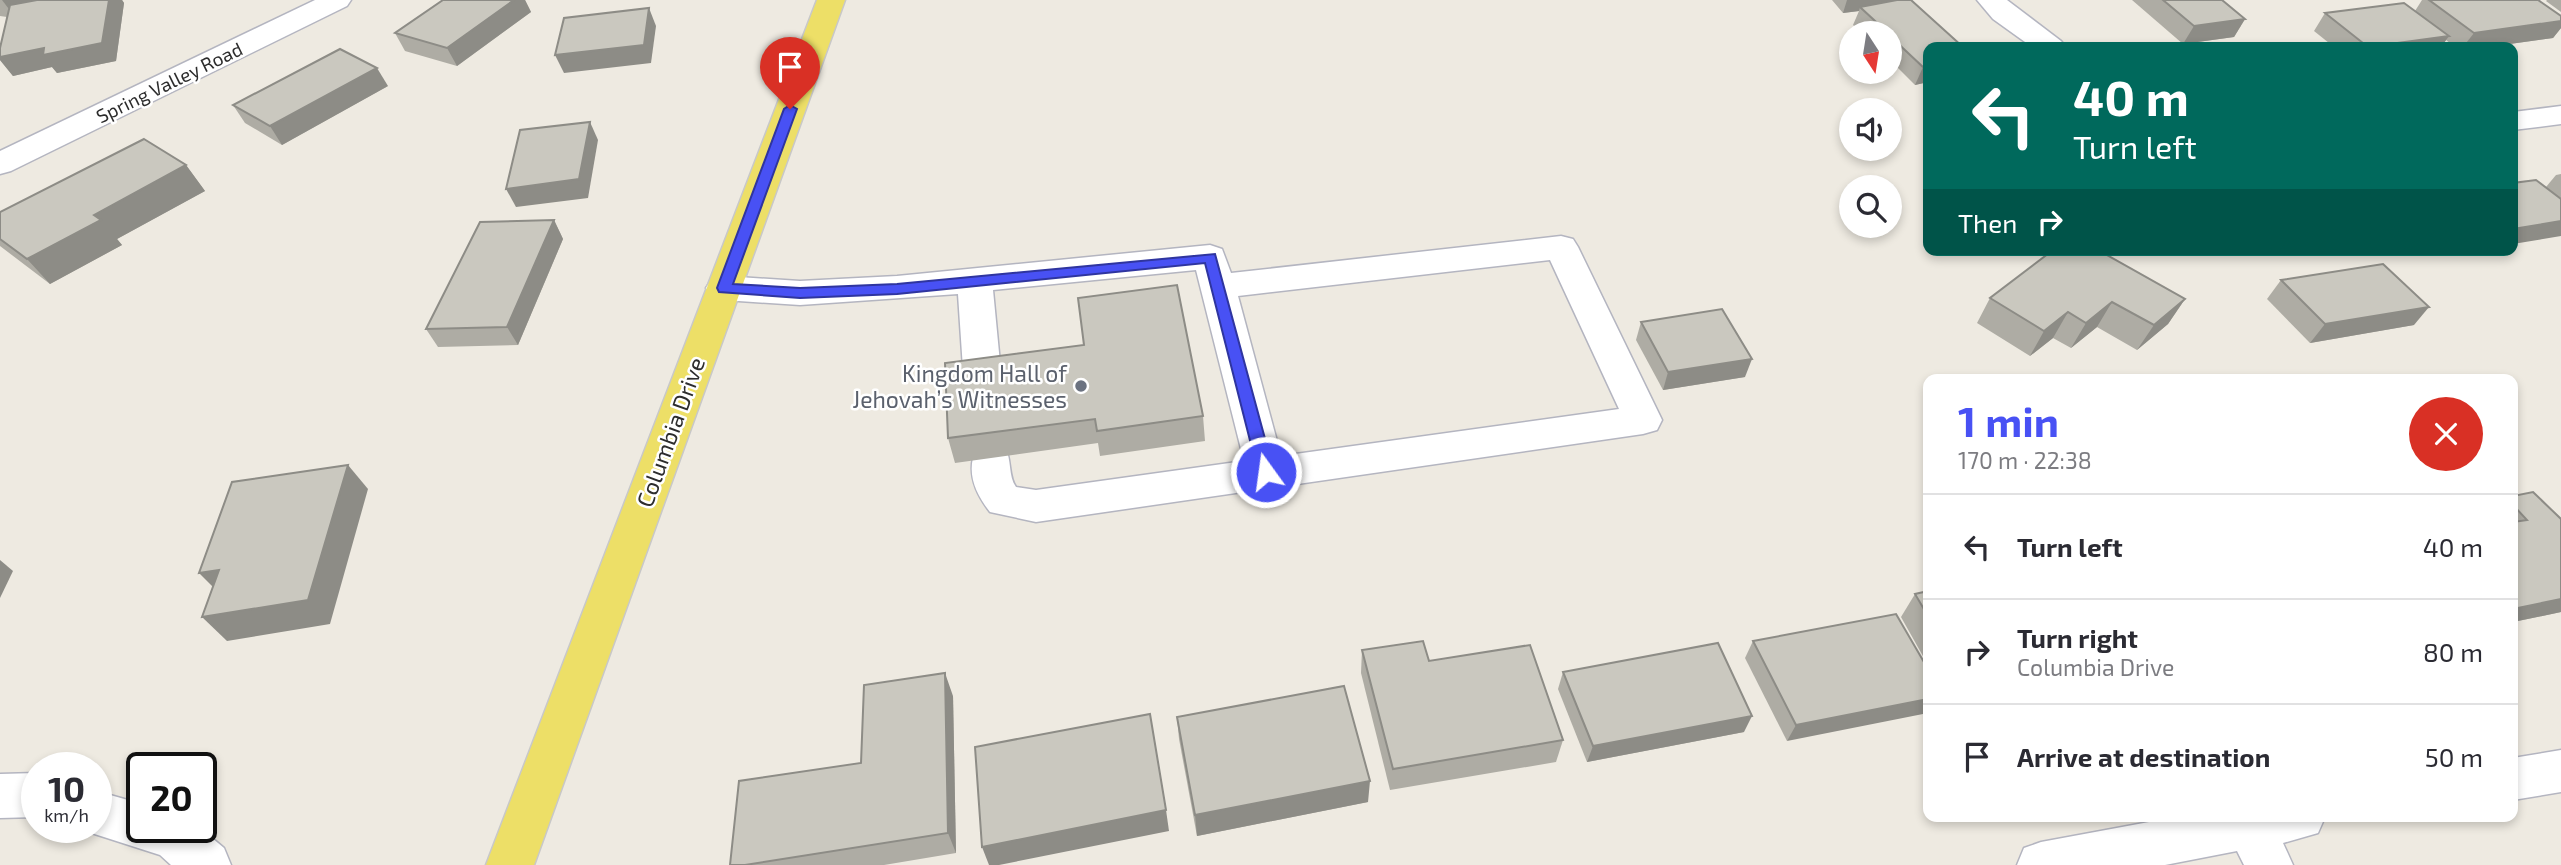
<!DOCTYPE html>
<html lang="en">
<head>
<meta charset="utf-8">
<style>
  :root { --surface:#fff; --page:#f2f2f3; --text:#2b2b33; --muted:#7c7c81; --line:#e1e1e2; --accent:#4851f4 }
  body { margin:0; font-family:"Exo 2",sans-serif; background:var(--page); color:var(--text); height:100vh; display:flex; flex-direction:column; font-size:26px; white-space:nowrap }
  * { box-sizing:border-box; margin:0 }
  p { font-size:23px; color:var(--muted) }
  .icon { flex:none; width:38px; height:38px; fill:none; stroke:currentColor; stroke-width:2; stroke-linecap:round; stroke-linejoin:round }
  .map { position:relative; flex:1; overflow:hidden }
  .side { position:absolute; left:1923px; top:374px; width:595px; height:448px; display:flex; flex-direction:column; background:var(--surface); border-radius:14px; box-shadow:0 4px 10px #0003 }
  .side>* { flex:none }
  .banner { position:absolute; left:1923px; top:42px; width:595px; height:214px; border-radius:14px; box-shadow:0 4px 10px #0003; background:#00695c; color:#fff; overflow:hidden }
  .needle { width:46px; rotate:168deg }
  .buttons { position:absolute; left:1839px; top:21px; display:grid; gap:14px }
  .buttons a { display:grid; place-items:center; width:63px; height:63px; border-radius:50%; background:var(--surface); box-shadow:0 4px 10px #0003; font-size:35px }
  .speed { position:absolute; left:21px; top:752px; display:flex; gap:14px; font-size:35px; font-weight:700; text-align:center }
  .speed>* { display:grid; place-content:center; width:91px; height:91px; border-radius:50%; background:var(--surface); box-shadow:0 4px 10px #0003; line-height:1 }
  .speed small { font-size:18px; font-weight:400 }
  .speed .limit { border:4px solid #111; border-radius:10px; background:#fff; color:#111 }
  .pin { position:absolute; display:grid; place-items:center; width:60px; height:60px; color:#fff; margin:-72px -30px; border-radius:50% 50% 50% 0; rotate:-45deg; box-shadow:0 0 7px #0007 }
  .pin .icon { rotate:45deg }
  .me { position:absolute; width:77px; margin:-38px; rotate:346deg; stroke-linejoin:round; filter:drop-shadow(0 0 5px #0008) }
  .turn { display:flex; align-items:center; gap:24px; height:147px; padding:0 35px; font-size:32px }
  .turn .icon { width:91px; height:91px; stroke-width:2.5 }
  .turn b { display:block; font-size:49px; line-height:60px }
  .then { display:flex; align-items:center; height:66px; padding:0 35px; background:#0003; gap:14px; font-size:26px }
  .round { display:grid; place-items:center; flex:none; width:74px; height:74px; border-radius:37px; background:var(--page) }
  .summary { display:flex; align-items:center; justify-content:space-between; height:119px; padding:0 35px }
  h1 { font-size:42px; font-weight:700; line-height:52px; color:var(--accent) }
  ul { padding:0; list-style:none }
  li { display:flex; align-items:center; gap:21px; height:105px; padding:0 35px; border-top:2px solid var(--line) }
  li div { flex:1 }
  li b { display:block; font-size:26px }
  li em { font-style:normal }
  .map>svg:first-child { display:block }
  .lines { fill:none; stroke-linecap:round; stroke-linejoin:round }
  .minor-casing { stroke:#b4b5c0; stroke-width:3 }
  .major-casing { stroke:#c8c8c8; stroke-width:3 }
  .minor { fill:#fff; fill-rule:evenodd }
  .major { fill:#eddf67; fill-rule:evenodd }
  .wall { fill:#aeaca4 }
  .shaded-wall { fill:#8d8c86 }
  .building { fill:#cac8bf; stroke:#8d8c86; stroke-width:2 }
  .route { fill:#4851f4; stroke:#2f359f; stroke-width:2 }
  .worship-dot { fill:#6b7280; stroke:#fff; stroke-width:2.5 }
  .labels { text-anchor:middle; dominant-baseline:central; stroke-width:5; stroke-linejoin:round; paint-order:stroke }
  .far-street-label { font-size:19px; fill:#2d2d2d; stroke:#fff }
  .worship-label { font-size:23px; fill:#5b616d; stroke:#fff; text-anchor:end }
  .street-label { font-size:23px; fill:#2d2d2d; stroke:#fff }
</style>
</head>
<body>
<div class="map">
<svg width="2561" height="865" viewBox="0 0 2561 865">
  <rect width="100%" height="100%" fill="#eeeae1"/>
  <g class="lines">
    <defs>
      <g id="minor">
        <polygon points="315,0 351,0 347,6 11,171 0,174 0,151"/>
        <polygon points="1977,0 2007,0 2061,41 2066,47 2032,47 1993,19"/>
        <polygon points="2561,106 2561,124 2513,130 2513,112"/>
        <path d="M 1561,236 L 1573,239 L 1578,247 L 1662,420 L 1657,430 L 1643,434 L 1036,522 L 990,512 C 975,493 965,471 977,447 L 991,443 L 1005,447 C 1012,460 1008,476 1016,487 L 1036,490 L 1244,461 L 1196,270 L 993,290 L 1002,384 L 996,394 L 983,398 L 970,394 L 964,384 L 958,294 L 800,305 L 724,300 L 712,297 L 706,288 L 712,279 L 724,276 L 800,281 L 897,276 L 1210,245 L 1222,249 L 1231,273 ZM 1550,260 L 1619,409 L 1281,456 L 1238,296 Z"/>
        <polygon points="2561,750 2561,792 2513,800 2513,758"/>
        <polygon points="37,773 37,817 0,818 0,774"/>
        <polygon points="96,791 142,804 142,828 200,828 224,848 231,865 171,865 160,855 79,829 96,828"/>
        <polygon points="2176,817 2325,817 2318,833 2283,843 2293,865 2244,865 2237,851 2165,865 2017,865 2024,848 2041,842"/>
      </g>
      <polygon id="major" points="817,0 845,0 534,865 486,865"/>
    </defs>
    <use href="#minor" class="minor-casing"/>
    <use href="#major" class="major-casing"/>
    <use href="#minor" class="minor"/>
    <use href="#major" class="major"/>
  </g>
  <g class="wall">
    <polygon points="0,0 122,0 124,3 116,61 57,73 52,67 13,76 0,60 0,48 7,17 0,16"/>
    <polygon points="443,0 525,0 531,12 457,66 405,51 395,33"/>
    <polygon points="1832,0 1897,0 1928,82 1915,85 1890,60 1890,33 1862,33 1853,25 1859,11 1843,13"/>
    <polygon points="2132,0 2222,0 2245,19 2234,37 2183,44"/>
    <polygon points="2422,0 2538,0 2561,16 2561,28 2553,38 2488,47 2455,47 2446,40 2441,47 2334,47 2314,31 2325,13 2415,11"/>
    <polygon points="2547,0 2561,0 2561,12 2546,1"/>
    <polygon points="388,86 282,145 245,123 233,105"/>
    <polygon points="186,165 205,191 117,239 122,245 50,284 0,246 0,212"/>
    <polygon points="2561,174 2561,221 2546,187 2556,175"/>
    <polygon points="554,220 563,239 518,345 438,347 426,329"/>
    <polygon points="2281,280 2414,325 2310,343 2267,299"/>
    <polygon points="1990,298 2185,299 2168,324 2137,350 2097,327 2071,348 2053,338 2030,356 1977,323"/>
    <polygon points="1641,322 1745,377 1663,390 1636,340"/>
    <polygon points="945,363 1203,416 1205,441 1100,456 1098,443 955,463 948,438"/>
    <polygon points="2533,492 2561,612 2513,622 2513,496"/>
    <polygon points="1928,591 1928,665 1901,617 1915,594"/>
    <polygon points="1896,614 1787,741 1745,658 1753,641"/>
    <polygon points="1362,650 1429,661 1563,740 1556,762 1390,790 1361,673"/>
    <polygon points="1563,672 1744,732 1587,762 1558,689"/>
    <polygon points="953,696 956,853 884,865 730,865 861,763"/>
    <polygon points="1177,717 1368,802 1197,836 1179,739"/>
  </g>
  <g class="shaded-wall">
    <polygon points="2,0 35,0 15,17"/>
    <polygon points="109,0 122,0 124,3 116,61 57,73 52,67 13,76 0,60 0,57 44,48"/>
    <polygon points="514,0 525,0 531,12 457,66 447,48"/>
    <polygon points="1847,0 1893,0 1891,7 1860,7 1859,11 1843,13"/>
    <polygon points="649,8 656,26 651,63 564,73 555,55"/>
    <polygon points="2245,19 2234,37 2183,44 2194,26"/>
    <polygon points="2561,21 2561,28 2553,38 2488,47 2463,47 2474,33"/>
    <polygon points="2449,36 2441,47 2369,47"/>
    <polygon points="1928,65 1928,82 1915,85 1923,67"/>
    <polygon points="377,68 388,86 282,145 270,126"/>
    <polygon points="590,122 598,140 588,198 516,207 506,189"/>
    <polygon points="186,165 205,191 117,239 122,245 50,284 27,259 94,215"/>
    <polygon points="554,220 563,239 518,345 507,327"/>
    <polygon points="2561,221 2561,236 2513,244 2513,229"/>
    <polygon points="2463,250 2478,250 2460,253"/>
    <polygon points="2185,299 2168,324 2137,350 2154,325"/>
    <polygon points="2112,302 2097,327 2071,348 2086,323"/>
    <polygon points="2429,307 2414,325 2310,343 2325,324"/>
    <polygon points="2068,312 2053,338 2030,356 2044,331"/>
    <polygon points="1752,359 1745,377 1663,390 1668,372"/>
    <polygon points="348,465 368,489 330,624 227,641 202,617"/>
    <polygon points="0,560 13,571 0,598"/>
    <polygon points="219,570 223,597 199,573"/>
    <polygon points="2561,599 2561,612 2513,622 2513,609"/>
    <polygon points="945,673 953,696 956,853 948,833"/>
    <polygon points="1928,699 1928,713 1787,741 1796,725"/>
    <polygon points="1752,716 1744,732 1587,762 1593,746"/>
    <polygon points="1370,781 1368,802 1197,836 1195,815"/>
    <polygon points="1166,810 1169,831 999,865 989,865 982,847"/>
  </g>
  <g class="building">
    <polygon points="37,0 109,0 102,43 43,55 44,48 0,57 0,48 10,5"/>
    <polygon points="443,0 514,0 447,48 395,33"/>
    <polygon points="1897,0 1911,0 1963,47 1928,47 1928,65 1923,67 1890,36 1890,33 1888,33 1860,7"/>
    <polygon points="2163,0 2222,0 2245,19 2194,26"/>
    <polygon points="2429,0 2538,0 2561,16 2561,21 2474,33"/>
    <polygon points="2404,3 2449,36 2368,47 2325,13"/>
    <polygon points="649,8 644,45 555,55 564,18"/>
    <polygon points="340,49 377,68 270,126 233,105"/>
    <polygon points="590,122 579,179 506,189 520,130"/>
    <polygon points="144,139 186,165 94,215 101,220 27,259 0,239 0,212"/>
    <polygon points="2536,180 2561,199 2561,221 2513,229 2513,183"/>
    <polygon points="554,220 507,327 426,329 480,222"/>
    <polygon points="2053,250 2098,250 2185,299 2154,325 2112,302 2086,323 2068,312 2044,331 1990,298"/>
    <polygon points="2383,264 2429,307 2325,324 2281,280"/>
    <polygon points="1177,285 1203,416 1097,431 1095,419 948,438 945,363 1084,345 1078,298"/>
    <polygon points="1722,309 1752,359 1668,372 1641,322"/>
    <polygon points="348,465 308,600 202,617 219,570 199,573 232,482"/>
    <polygon points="2533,492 2561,519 2561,599 2513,609 2513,522 2527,520 2513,505 2513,496"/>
    <polygon points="1928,591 1928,616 1915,594"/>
    <polygon points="1896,614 1928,669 1928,699 1796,725 1753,641"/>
    <polygon points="1423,641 1429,661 1530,645 1563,740 1393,769 1362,650"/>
    <polygon points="1718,643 1752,716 1593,746 1563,672"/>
    <polygon points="945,673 948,833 745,865 730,865 739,781 861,763 864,685"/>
    <polygon points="1344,686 1370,781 1195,815 1177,717"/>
    <polygon points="1150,714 1166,810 982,847 975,747"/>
  </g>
  <polygon class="route" points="790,105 797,109 733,284 800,288 897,284 1215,254 1274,472 1272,476 1261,476 1258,472 1205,263 897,294 800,298 719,292 717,288 784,109"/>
  <circle class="worship-dot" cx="1081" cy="386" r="7"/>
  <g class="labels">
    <g class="far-street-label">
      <text transform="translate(169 82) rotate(-26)">Spring Valley Road</text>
    </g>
    <g class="worship-label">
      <text x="1067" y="373">Kingdom Hall of<tspan x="1067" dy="26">Jehovah’s Witnesses</tspan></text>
    </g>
    <g class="street-label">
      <text transform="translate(670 432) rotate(-70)">Columbia Drive</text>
    </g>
  </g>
</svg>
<div class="buttons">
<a><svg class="needle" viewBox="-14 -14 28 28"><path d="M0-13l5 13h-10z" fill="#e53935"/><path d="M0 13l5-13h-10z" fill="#7c7c81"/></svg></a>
<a><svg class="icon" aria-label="sound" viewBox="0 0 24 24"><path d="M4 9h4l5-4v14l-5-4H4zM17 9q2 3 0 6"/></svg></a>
<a><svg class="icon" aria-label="search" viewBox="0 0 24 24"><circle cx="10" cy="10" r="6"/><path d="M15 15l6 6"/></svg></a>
</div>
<div class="speed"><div>10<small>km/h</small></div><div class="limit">20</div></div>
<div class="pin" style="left:790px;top:109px;background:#d93025"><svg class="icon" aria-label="arrive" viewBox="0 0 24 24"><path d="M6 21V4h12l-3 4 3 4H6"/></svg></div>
<svg class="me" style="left:1266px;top:472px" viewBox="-20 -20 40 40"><circle r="17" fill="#4851f4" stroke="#fff" stroke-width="3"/><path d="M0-11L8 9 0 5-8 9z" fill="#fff"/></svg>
<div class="banner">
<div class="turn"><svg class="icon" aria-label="left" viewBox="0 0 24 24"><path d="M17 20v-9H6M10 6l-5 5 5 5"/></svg><div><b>40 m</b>Turn left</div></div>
<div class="then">Then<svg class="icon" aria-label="right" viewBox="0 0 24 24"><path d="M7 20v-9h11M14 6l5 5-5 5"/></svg></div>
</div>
<section class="side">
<div class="summary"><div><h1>1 min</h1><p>170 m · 22:38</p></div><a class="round" style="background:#d93025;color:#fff"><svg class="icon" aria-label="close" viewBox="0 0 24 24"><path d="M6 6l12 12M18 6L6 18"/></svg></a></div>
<ul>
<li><svg class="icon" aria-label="left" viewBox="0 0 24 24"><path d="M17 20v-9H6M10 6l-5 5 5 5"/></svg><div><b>Turn left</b></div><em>40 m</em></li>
<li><svg class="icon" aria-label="right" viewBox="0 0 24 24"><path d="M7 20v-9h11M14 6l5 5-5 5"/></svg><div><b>Turn right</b><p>Columbia Drive</p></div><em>80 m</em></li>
<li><svg class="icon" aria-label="arrive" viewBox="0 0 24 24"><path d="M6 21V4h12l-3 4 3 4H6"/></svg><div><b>Arrive at destination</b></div><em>50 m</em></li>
</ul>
</section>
</div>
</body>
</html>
